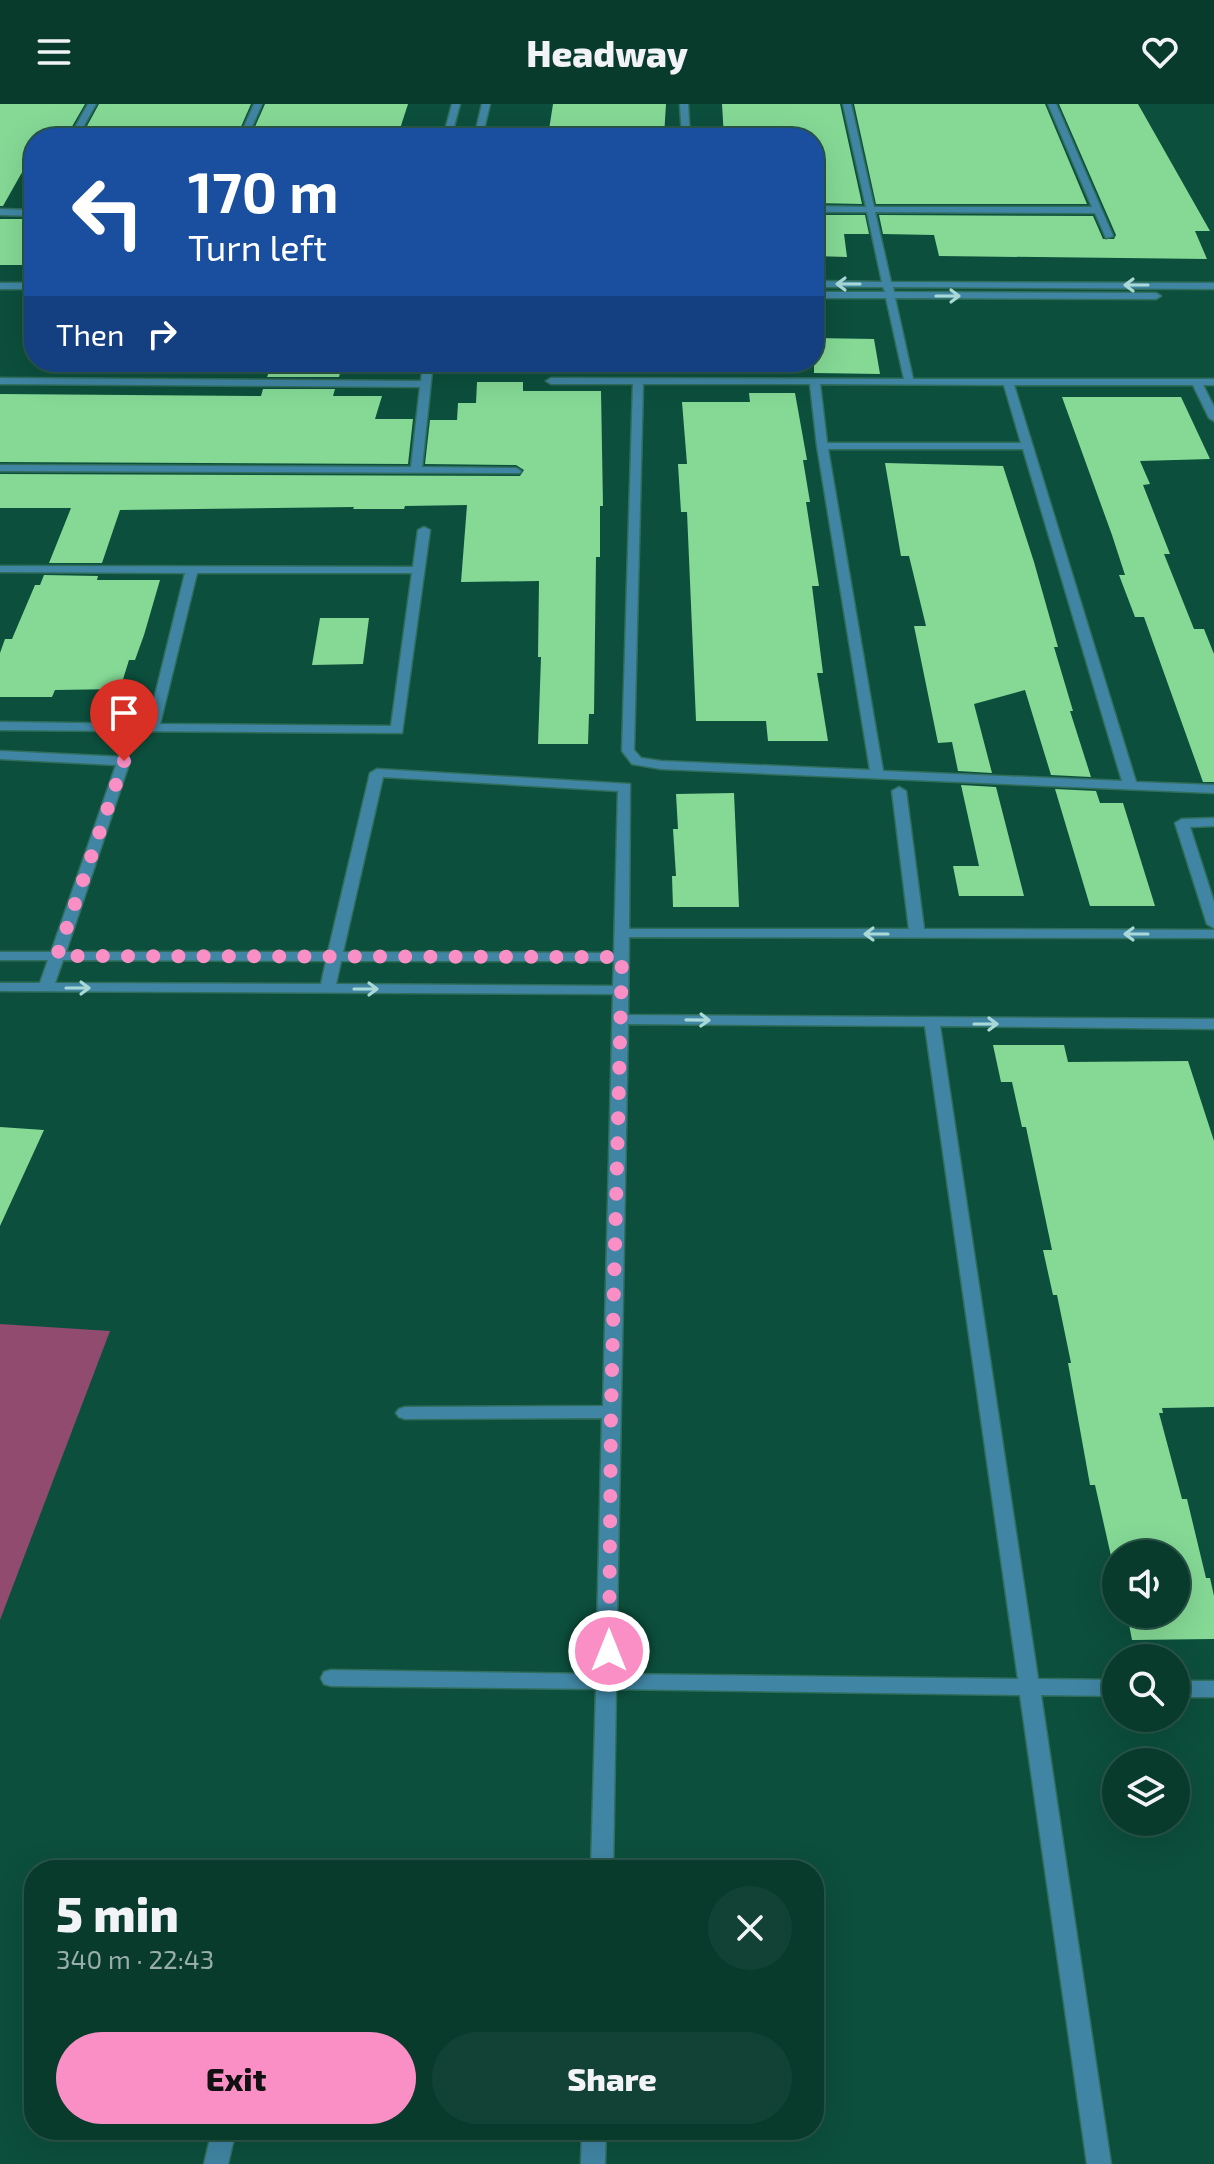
<!DOCTYPE html>
<html lang="en">
<head>
<meta charset="utf-8">
<style>
  :root { --surface:#093b2d; --page:#124235; --text:#f1f3f6; --muted:#99adaa; --line:#295549; --accent:#fa8fc6 }
  body { margin:0; font-family:"Exo 2",sans-serif; background:var(--page); color:var(--text); height:100vh; display:flex; flex-direction:column; font-size:30px; white-space:nowrap }
  * { box-sizing:border-box; margin:0 }
  p { font-size:26px; color:var(--muted) }
  .icon { flex:none; width:44px; height:44px; fill:none; stroke:currentColor; stroke-width:2; stroke-linecap:round; stroke-linejoin:round }
  .map { position:relative; flex:1; overflow:hidden }
  .side { position:absolute; left:24px; top:1756px; width:800px; height:280px; display:flex; flex-direction:column; background:var(--surface); border-radius:32px; box-shadow:0 8px 32px #0002,0 0 0 2px var(--line) }
  .side>* { flex:none }
  .top-card { position:absolute; left:24px; top:24px; width:800px; height:244px; border-radius:32px; box-shadow:0 8px 32px #0002,0 0 0 2px var(--line); background:#1a4fa0; color:#fff; overflow:hidden }
  .controls { position:absolute; left:1102px; top:1436px; display:grid; gap:16px }
  .controls a { display:grid; place-items:center; width:88px; height:88px; border-radius:50%; background:var(--surface); box-shadow:0 8px 32px #0002,0 0 0 2px var(--line); font-size:40px }
  .pin { position:absolute; display:grid; place-items:center; width:68px; height:68px; color:#fff; margin:-82px -34px; border-radius:50% 50% 50% 0; rotate:-45deg; box-shadow:0 0 8px #0007 }
  .pin .icon { rotate:45deg }
  .me { position:absolute; width:88px; margin:-44px; rotate:0deg; stroke-linejoin:round; filter:drop-shadow(0 0 6px #0008) }
  .turn { display:flex; align-items:center; gap:28px; height:168px; padding:0 32px; font-size:36px }
  .turn .icon { width:104px; height:104px; stroke-width:2.5 }
  .turn b { display:block; font-size:56px; line-height:68px }
  .then { display:flex; align-items:center; height:76px; padding:0 32px; background:#0003; gap:16px; font-size:30px }
  .round { display:grid; place-items:center; flex:none; width:84px; height:84px; border-radius:42px; background:var(--page) }
  .headline { display:flex; align-items:center; justify-content:space-between; height:136px; padding:0 32px }
  h1 { font-size:48px; font-weight:800; line-height:60px }
  .cta { display:flex; gap:16px; margin-top:auto; padding:16px 32px }
  .cta a { flex:1; height:92px; border-radius:48px; background:var(--accent); color:#111; font-size:32px; font-weight:800; line-height:92px; text-align:center }
  .cta a+a { background:var(--page); color:var(--text) }
  header { display:flex; justify-content:space-between; align-items:center; height:104px; padding:0 32px; background:var(--surface); font-size:36px; font-weight:800 }
  .map>svg:first-child { display:block }
  .green { fill:#904b6f }
  .building { fill:#85d995 }
  .lines { fill:none; stroke-linecap:round; stroke-linejoin:round }
  .street-casing { stroke:#306e5c; stroke-width:3 }
  .street { fill:#4086a4; fill-rule:evenodd }
  .oneway { stroke:#a9d9d7 }
  .route { stroke:#fa8fc6; stroke-width:14; stroke-dasharray:0 25.2 }
</style>
</head>
<body>
<header><svg class="icon" aria-label="menu" viewBox="0 0 24 24"><path d="M4 6h16M4 12h16M4 18h16"/></svg>Headway<svg class="icon" aria-label="heart" viewBox="0 0 24 24"><path d="M12 20l-8-8c-3-5 5-10 8-4 3-6 11-1 8 4z"/></svg></header>
<div class="map">
<svg width="1214" height="2060" viewBox="0 0 1214 2060">
  <rect width="100%" height="100%" fill="#0c4f3c"/>
  <polygon class="green" points="0,1220 110,1227 0,1516"/>
  <g class="building">
    <polygon points="0,0 85,0 66,33 34,32 34,47 3,102 0,102"/>
    <polygon points="99,0 251,0 236,34 81,33"/>
    <polygon points="265,0 408,0 398,31 250,34"/>
    <polygon points="553,0 666,0 664,32 548,32"/>
    <polygon points="722,0 840,0 862,100 814,99 814,34 724,34"/>
    <polygon points="854,0 1045,0 1087,100 876,100"/>
    <polygon points="1059,0 1138,0 1210,127 1195,127 1207,155 939,152 934,131 883,130 879,111 1093,112 1103,135 1114,135 1116,131"/>
    <polygon points="814,111 865,111 869,130 844,130 847,153 814,152"/>
    <rect x="0" y="115" width="34" height="46"/>
    <polygon points="814,234 874,235 880,270 814,269"/>
    <polygon points="273,258 343,258 339,273 267,273"/>
    <polygon points="477,278 523,278 523,287 601,287 603,402 600,402 600,453 596,453 594,610 589,610 588,640 538,640 541,553 538,553 539,477 461,478 467,401 405,402 404,405 353,405 354,403 120,406 102,459 49,459 71,404 0,404 0,370 520,372 524,366 516,361 425,360 430,316 457,316 458,299 476,299"/>
    <polygon points="263,285 335,285 333,292 382,292 375,315 413,315 408,360 0,358 0,290 255,292 261,292"/>
    <polygon points="749,289 795,289 807,356 803,356 810,398 806,398 819,482 812,482 823,569 817,569 828,637 768,637 766,617 696,617 687,408 681,408 678,360 687,360 682,298 750,298"/>
    <polygon points="1062,293 1181,293 1210,355 1140,357 1150,380 1143,381 1170,450 1164,450 1194,525 1204,525 1214,550 1214,678 1203,678 1144,513 1135,513 1119,471 1125,471 1112,431"/>
    <polygon points="885,359 1003,362 1034,458 1058,543 1054,543 1073,607 1070,607 1091,673 1051,671 1025,586 974,600 992,669 958,667 952,638 938,639 914,522 926,522 909,452 901,452"/>
    <polygon points="44,471 98,472 97,476 160,476 144,531 135,556 129,556 120,585 55,586 52,593 0,593 0,549 5,535 12,535 35,481 40,481"/>
    <polygon points="320,514 369,514 363,560 312,561"/>
    <polygon points="961,681 996,683 1024,792 959,792 953,762 979,762"/>
    <polygon points="1055,685 1096,687 1100,699 1123,699 1155,802 1090,802"/>
    <polygon points="734,689 739,803 673,803 672,772 676,772 673,725 678,725 676,690"/>
    <polygon points="993,941 1064,941 1068,958 1188,957 1214,1037 1214,1303 1162,1304 1163,1309 1159,1309 1182,1395 1187,1395 1206,1474 1210,1474 1214,1492 1214,1535 1132,1536 1127,1510 1176,1510 1176,1450 1116,1450 1116,1460 1114,1452 1111,1452 1095,1381 1090,1381 1068,1259 1071,1259 1057,1191 1053,1191 1043,1146 1052,1146 1026,1023 1022,1023 1012,978 1001,978"/>
    <polygon points="0,1023 44,1026 0,1122"/>
  </g>
  <g class="lines">
    <defs>
      <g id="street">
        <polygon points="88,0 96,0 77,34 69,34"/>
        <polygon points="254,0 262,0 247,34 239,34"/>
        <polygon points="452,0 460,0 451,34 443,34"/>
        <polygon points="482,0 490,0 482,34 474,34"/>
        <polygon points="680,0 688,0 690,34 682,34"/>
        <path d="M 843,0 L 851,0 L 874,103 L 1092,103 L 1048,0 L 1056,0 L 1113,132 L 1106,134 L 1095,109 L 875,108 L 891,178 L 1214,179 L 1214,185 L 893,183 L 894,188 L 1156,189 L 1161,192 L 1156,195 L 895,194 L 913,275 L 1214,275 L 1214,281 L 1203,281 L 1214,303 L 1214,317 L 1209,314 L 1193,281 L 1014,281 L 1136,678 L 1214,681 L 1214,689 L 661,665 L 632,660 L 622,647 L 633,280 L 551,280 L 546,277 L 551,274 L 904,275 L 886,194 L 814,194 L 814,188 L 885,188 L 883,183 L 814,183 L 814,177 L 882,178 L 867,108 L 814,108 L 814,102 L 866,103 ZM 643,280 L 810,280 L 817,342 L 870,666 L 661,657 L 641,654 L 634,646 ZM 820,280 L 1004,281 L 1021,339 L 827,339 ZM 828,345 L 1023,345 L 1122,677 L 883,667 Z"/>
        <polygon points="0,105 34,106 34,112 0,111"/>
        <rect x="0" y="179" width="34" height="6"/>
        <polygon points="423,258 433,258 422,363 516,364 521,367 520,369 0,367 0,361 411,363 420,283 0,280 0,274 421,277"/>
        <path d="M 424,423 L 430,426 L 402,629 L 0,626 L 0,618 L 148,620 L 185,469 L 0,468 L 0,462 L 413,463 L 418,426 ZM 197,469 L 412,469 L 391,622 L 160,620 Z"/>
        <path d="M 0,647 L 124,653 L 130,657 L 66,848 L 328,848 L 370,669 L 377,665 L 630,680 L 629,825 L 909,825 L 892,687 L 899,683 L 906,687 L 924,825 L 1214,826 L 1214,834 L 629,833 L 628,911 L 1214,915 L 1214,925 L 940,922 L 1038,1575 L 1116,1576 L 1116,1592 L 1041,1591 L 1111,2060 L 1087,2060 L 1020,1591 L 616,1585 L 613,1766 L 591,1766 L 596,1585 L 331,1582 L 324,1580 L 321,1574 L 324,1568 L 331,1566 L 596,1570 L 602,1314 L 405,1315 L 399,1313 L 396,1309 L 399,1305 L 405,1303 L 603,1302 L 613,890 L 0,887 L 0,879 L 40,879 L 48,856 L 0,856 L 0,848 L 51,848 L 116,661 L 0,655 ZM 383,673 L 618,687 L 614,849 L 343,848 ZM 63,856 L 326,857 L 321,880 L 55,879 ZM 341,857 L 614,857 L 613,882 L 336,880 ZM 628,920 L 925,922 L 1018,1575 L 616,1570 Z"/>
        <polygon points="1214,714 1214,722 1190,723 1214,798 1214,824 1207,820 1175,719 1182,715"/>
        <rect x="1176" y="1577" width="38" height="16"/>
        <polygon points="212,2026 236,2026 228,2060 204,2060"/>
        <polygon points="582,2026 606,2026 605,2060 581,2060"/>
      </g>
    </defs>
    <use href="#street" class="street-casing"/>
    <use href="#street" class="street"/>
  </g>
  <defs><path id="oneway-shaft" d="M-6 0H5M1.5-3L5.5 0L1.5 3" fill="none" stroke-width="1.6" stroke-linecap="round" stroke-linejoin="round" transform="scale(2)"/></defs>
  <g class="oneway">
    <use href="#oneway-shaft" transform="translate(848 180) rotate(-180)"/>
    <use href="#oneway-shaft" transform="translate(1136 181) rotate(-180)"/>
    <use href="#oneway-shaft" transform="translate(948 192)"/>
    <use href="#oneway-shaft" transform="translate(876 830) rotate(-180)"/>
    <use href="#oneway-shaft" transform="translate(1136 830) rotate(-180)"/>
    <use href="#oneway-shaft" transform="translate(78 884)"/>
    <use href="#oneway-shaft" transform="translate(366 885)"/>
    <use href="#oneway-shaft" transform="translate(698 916) rotate(1)"/>
    <use href="#oneway-shaft" transform="translate(986 920)"/>
  </g>
  <g class="lines">
    <polyline class="route" points="124,657 57,852 622,853 611,1308 609,1547"/>
  </g>
</svg>
<div class="controls">
<a><svg class="icon" aria-label="sound" viewBox="0 0 24 24"><path d="M4 9h4l5-4v14l-5-4H4zM17 9q2 3 0 6"/></svg></a>
<a><svg class="icon" aria-label="search" viewBox="0 0 24 24"><circle cx="10" cy="10" r="6"/><path d="M15 15l6 6"/></svg></a>
<a><svg class="icon" aria-label="layers" viewBox="0 0 24 24"><path d="M12 4l9 5-9 5-9-5zM3 14l9 5 9-5"/></svg></a>
</div>
<div class="pin" style="left:124px;top:657px;background:#d93025"><svg class="icon" aria-label="arrive" viewBox="0 0 24 24"><path d="M6 21V4h12l-3 4 3 4H6"/></svg></div>
<svg class="me" style="left:609px;top:1547px" viewBox="-20 -20 40 40"><circle r="17" fill="#fa8fc6" stroke="#fff" stroke-width="3"/><path d="M0-11L8 9 0 5-8 9z" fill="#fff"/></svg>
<div class="top-card">
<div class="turn"><svg class="icon" aria-label="left" viewBox="0 0 24 24"><path d="M17 20v-9H6M10 6l-5 5 5 5"/></svg><div><b>170 m</b>Turn left</div></div>
<div class="then">Then<svg class="icon" aria-label="right" viewBox="0 0 24 24"><path d="M7 20v-9h11M14 6l5 5-5 5"/></svg></div>
</div>
<section class="side">
<div class="headline"><div><h1>5 min</h1><p>340 m · 22:43</p></div><a class="round"><svg class="icon" aria-label="close" viewBox="0 0 24 24"><path d="M6 6l12 12M18 6L6 18"/></svg></a></div>
<div class="cta"><a>Exit</a><a>Share</a></div>
</section>
</div>
</body>
</html>
